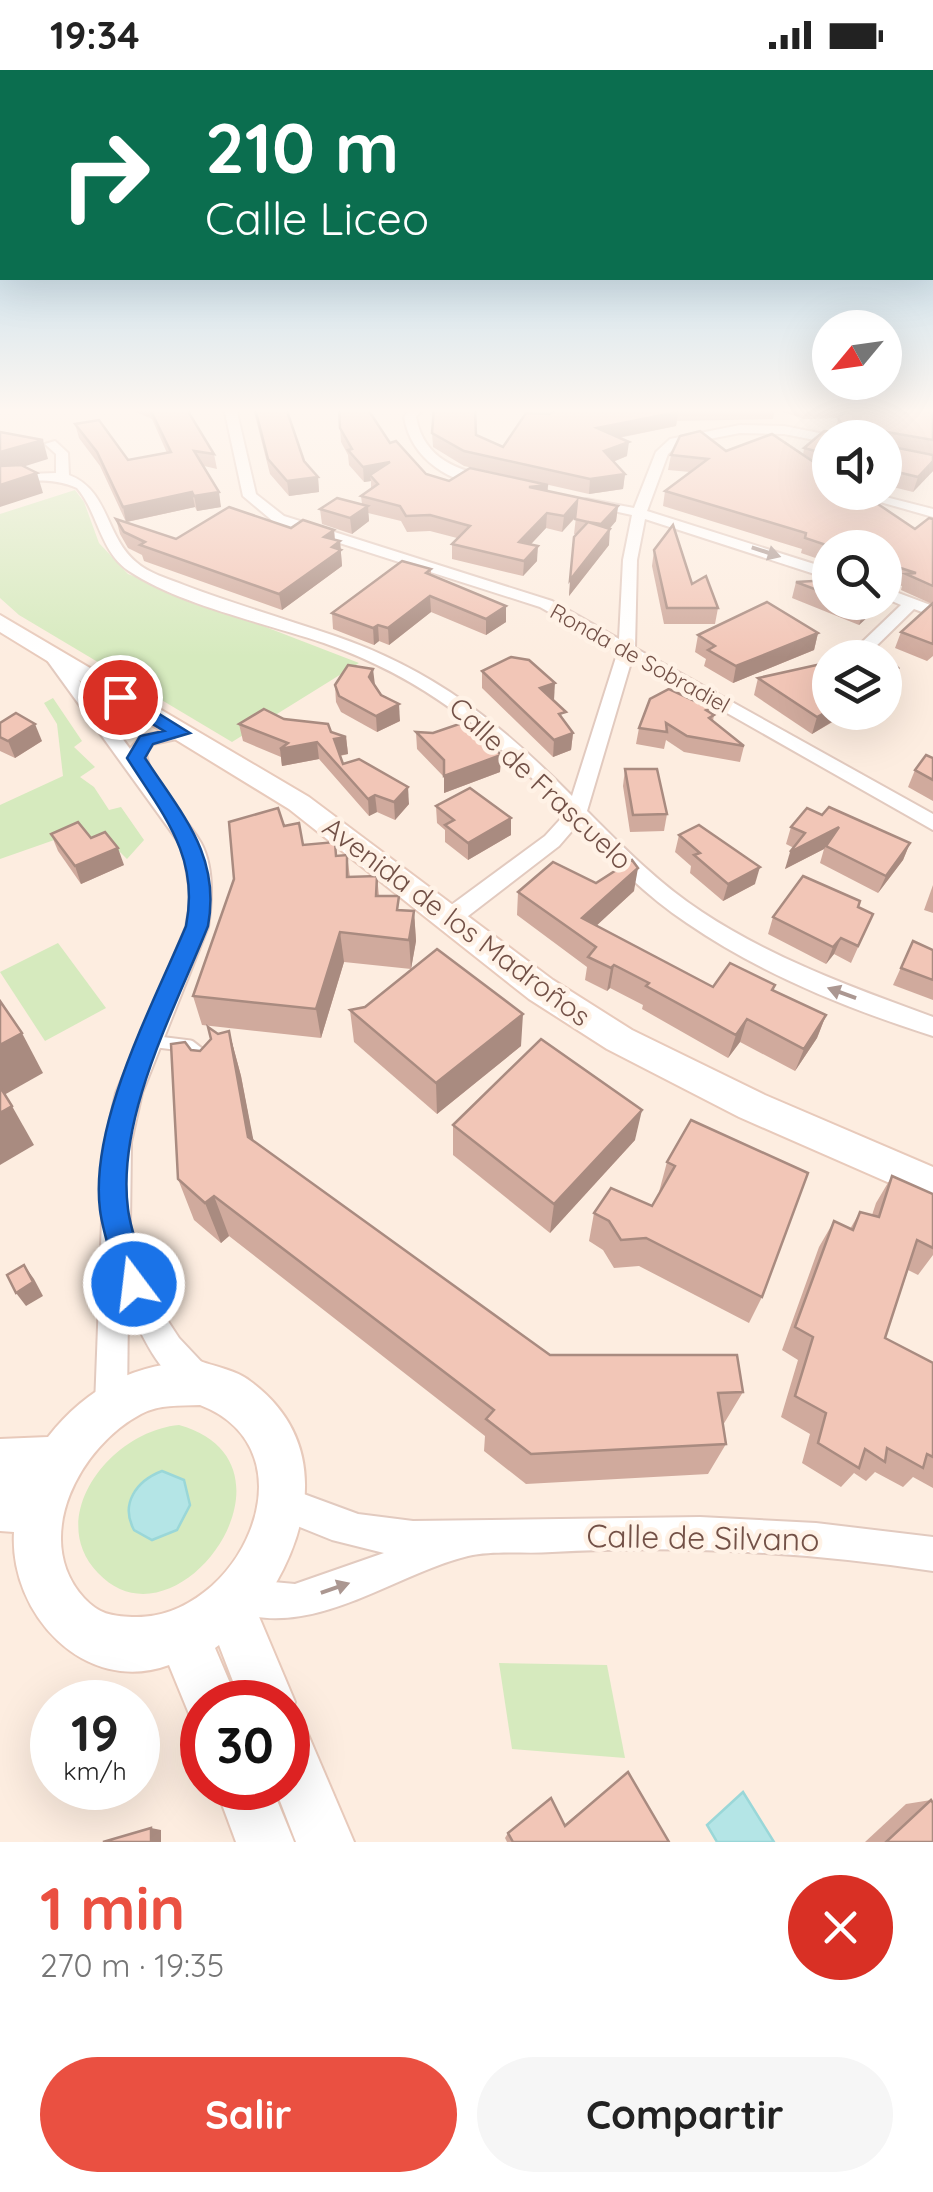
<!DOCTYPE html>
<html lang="es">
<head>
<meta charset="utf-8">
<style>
  :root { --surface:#fff; --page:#f6f6f6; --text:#222; --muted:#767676; --accent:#ea5041 }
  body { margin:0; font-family:Quicksand,sans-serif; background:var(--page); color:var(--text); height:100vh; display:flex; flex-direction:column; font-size:38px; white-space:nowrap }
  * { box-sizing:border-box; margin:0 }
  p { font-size:32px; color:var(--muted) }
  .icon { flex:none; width:55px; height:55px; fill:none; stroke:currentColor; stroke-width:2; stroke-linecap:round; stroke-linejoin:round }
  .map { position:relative; height:1772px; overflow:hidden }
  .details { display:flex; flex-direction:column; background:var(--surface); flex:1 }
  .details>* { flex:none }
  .hud { position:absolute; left:0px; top:0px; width:935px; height:210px; box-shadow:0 10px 40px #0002; background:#0b6e4f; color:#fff; overflow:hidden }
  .needle { width:65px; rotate:241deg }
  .controls { position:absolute; left:812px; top:240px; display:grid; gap:20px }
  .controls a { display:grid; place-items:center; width:90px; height:90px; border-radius:50%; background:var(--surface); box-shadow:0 10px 40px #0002; font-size:50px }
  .speed { position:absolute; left:30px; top:1610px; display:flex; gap:20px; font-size:50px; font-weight:700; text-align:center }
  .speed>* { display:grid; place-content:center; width:130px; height:130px; border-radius:50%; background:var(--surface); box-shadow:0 10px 40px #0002; line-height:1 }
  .speed small { font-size:25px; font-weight:400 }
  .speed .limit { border:15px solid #d22; background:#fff; color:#111 }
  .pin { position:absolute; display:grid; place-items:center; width:85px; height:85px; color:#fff; margin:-42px; border:5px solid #fff; border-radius:50%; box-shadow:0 2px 10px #0007 }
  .me { position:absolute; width:110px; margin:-55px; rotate:345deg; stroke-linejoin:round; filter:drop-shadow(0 0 8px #0008) }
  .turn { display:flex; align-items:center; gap:35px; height:210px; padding:0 40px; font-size:45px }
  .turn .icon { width:130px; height:130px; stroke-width:2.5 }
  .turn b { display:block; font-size:70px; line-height:85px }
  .round { display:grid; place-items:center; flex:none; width:105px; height:105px; border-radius:52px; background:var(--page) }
  .overview { display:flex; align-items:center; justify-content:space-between; height:170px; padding:0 40px }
  h1 { font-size:60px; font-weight:800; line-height:75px; color:var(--accent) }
  .action { display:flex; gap:20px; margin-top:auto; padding:20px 40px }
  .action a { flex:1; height:115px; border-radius:60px; background:var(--accent); color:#fff; font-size:40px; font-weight:800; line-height:115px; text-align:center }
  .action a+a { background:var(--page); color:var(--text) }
  .status { display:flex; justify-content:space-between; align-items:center; height:70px; padding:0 50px; background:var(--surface); direction:ltr }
  .status svg { height:28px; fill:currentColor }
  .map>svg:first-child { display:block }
  .green { fill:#d6eabe }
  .water { fill:#b4e5e6; stroke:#9ad7d8; stroke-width:2.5 }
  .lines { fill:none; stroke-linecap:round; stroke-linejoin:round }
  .lane-far1-casing { stroke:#e2cabf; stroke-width:15 }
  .lane-casing { stroke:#e2cabf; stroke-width:18 }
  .street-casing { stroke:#e2cabf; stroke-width:4 }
  .secondary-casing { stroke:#e8cabb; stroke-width:4 }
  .lane-far1 { stroke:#fff; stroke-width:11 }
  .lane { stroke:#fff; stroke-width:14 }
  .street { fill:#fff; fill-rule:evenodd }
  .secondary { fill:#fff; fill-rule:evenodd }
  .wall { fill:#d0aa9d }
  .shaded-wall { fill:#a98b80 }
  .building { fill:#f2c6b7; stroke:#a98b80; stroke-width:2.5 }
  .oneway { fill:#ab9791 }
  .route { fill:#1a73e8; stroke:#114b97; stroke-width:2.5 }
  .labels { text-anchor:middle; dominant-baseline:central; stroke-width:9; stroke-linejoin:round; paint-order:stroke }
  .far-street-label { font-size:22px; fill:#735147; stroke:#fff2e6 }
  .street-label { font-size:28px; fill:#735147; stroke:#fff2e6 }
  .near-street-label { font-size:32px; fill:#735147; stroke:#fff2e6 }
</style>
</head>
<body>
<div class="status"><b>19:34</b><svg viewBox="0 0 49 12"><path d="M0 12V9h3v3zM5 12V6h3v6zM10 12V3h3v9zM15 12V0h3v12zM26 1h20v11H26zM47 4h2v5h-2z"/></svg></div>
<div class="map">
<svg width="933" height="1772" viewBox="0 0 933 1772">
  <rect width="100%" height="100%" fill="#fdede0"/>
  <g class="green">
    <polygon points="75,420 84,432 99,473 128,504 359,593 232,672 19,545 0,528 0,444"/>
    <polygon points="53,628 82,671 74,677 95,697 80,707 94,717 109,740 121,737 144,770 127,789 113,775 98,781 80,761 0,789 0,735 63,706 57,654 44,633"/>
    <polygon points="58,873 106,938 45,971 0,902"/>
    <path d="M 179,1355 C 315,1393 177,1587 98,1503 C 44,1447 111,1361 179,1355 Z"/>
    <polygon points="499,1593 607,1595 625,1688 512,1679"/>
  </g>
  <g class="water">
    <path d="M 162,1401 L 184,1410 L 190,1435 L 177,1460 L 152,1470 L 134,1460 C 120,1434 136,1411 162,1401 Z"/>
    <polygon points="743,1722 774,1772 717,1772 707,1755"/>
  </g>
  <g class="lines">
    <defs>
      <polyline id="lane-far1" points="150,971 190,976 204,987"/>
      <polyline id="lane" points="201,985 206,989"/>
      <g id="street">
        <path d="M 224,338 L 236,338 L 256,424 L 284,446 L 552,531 L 619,569 L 623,490 L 632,445 L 586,435 L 586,429 L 634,438 L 656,382 L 670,369 L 740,355 L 784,356 L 834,366 L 830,368 L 830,373 L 784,364 L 740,363 L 678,375 L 668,384 L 647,441 L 830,499 L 830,509 L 645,449 L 637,490 L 635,578 L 933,744 L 933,760 L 632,589 L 587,741 C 623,777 659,814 702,842 C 773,889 854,918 933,947 L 933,966 C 848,939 761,904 687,853 C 646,826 611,790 577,755 L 559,776 L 459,853 L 443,853 L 440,847 L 443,841 L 545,766 L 566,743 C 492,665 427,609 324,573 C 265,553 180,535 129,501 C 100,482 98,442 77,418 C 52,407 27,411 0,413 L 0,405 L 56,403 L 56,384 L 45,374 L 55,371 L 68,383 L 69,405 C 109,420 105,466 136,492 C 148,503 169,509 184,515 C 234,534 285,549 335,566 C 434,600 500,653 572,726 L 618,581 L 540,537 L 274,452 L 243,426 Z"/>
        <path d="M 411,338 L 424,338 L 416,347 C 424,390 458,400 496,409 L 496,415 C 453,417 411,390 404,347 Z"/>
        <polygon points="866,422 933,439 933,447 866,428"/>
        <polygon points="885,518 933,536 933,546 914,539 869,583 857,583 857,577 901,535 885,528"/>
        <path d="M 52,581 L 58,582 L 110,652 L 142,640 L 154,640 L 154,648 L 127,656 L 119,664 L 130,679 L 141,666 L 180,658 L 189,663 L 186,667 L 153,674 L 146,683 C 152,722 181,739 201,773 C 214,797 212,831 208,857 L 142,1023 L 131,1072 L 130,1155 L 158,1236 L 179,1268 L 211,1302 L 215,1313 L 211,1324 L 200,1328 C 164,1314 143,1269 128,1235 L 127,1336 L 122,1347 L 111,1352 L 100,1347 L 95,1336 L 105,1072 L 116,1023 L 186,857 L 191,828 L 183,778 L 44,586 Z"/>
        <path d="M 282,1416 L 358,1444 L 413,1451 L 700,1447 L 816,1453 L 933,1467 L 933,1501 C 807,1482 679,1475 552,1482 C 525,1484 493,1480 468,1486 C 391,1505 309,1573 228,1539 L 222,1527 L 228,1515 L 240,1509 L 295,1514 L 384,1483 L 332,1470 L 270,1445 L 265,1433 L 270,1421 Z"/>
      </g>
      <g id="secondary">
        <polygon points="0,545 309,727 553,910 632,960 765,1025 933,1097 933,1132 739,1047 607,979 529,929 289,739 0,562"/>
        <path d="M 200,1291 C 216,1297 236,1300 250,1311 C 334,1373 310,1470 257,1542 L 295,1632 L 288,1650 L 288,1632 L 241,1632 L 219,1575 L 215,1578 L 238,1632 L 202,1632 L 202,1655 L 192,1651 L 169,1595 C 85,1626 9,1544 14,1462 L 0,1461 L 0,1369 L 48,1367 C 88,1316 136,1293 200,1291 ZM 200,1335 C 319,1381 238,1552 132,1547 C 111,1546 99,1544 84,1528 C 30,1469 80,1376 141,1344 C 160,1334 179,1336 200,1335 Z"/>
        <polygon points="288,1653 307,1662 354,1772 296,1772 275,1718 288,1718"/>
        <polygon points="216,1718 272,1718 294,1772 236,1772"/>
      </g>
    </defs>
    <use href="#lane-far1" class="lane-far1-casing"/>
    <use href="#lane" class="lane-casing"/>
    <use href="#street" class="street-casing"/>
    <use href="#secondary" class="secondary-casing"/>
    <use href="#lane-far1" class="lane-far1"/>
    <use href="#lane" class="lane"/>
    <use href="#street" class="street"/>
    <use href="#secondary" class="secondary"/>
  </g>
  <g class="wall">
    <polygon points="127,338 186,338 214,384 217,399 204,396 221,437 197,441 195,437 127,452 176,469 291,458 334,460 335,470 340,471 342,496 282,540 144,491 142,485 128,478 120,464 116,449 126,452 100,396 79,368 75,354 128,390 167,383 152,349"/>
    <polygon points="253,338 286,338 304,391 318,407 319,422 289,426 270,404"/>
    <polygon points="559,338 933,338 933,401 913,422 885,415 885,368 830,368 830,401 825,399 915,459 933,449 933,586 927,591 895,578 901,562 932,534 901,520 902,516 889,512 890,516 885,532 885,478 830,478 830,493 801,483 802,479 663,436 665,421 690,402 668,400 671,385 726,381 803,385 804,378 835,361 838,348 804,349 775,339 773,349 677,351 676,356 619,368 627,386 613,392 625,404 623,419 589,424 464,396 433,377 432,363 476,365 503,377"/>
    <polygon points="340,358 390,373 426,404 449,411 547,421 618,436 616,451 609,459 609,475 569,526 576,465 574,464 576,447 562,462 546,458 531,474 537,491 523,506 452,489 452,474 457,468 430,461 407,462 401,451 368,443 369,451 352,464 322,454 320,439 362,434 361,426 371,419 371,411 364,412 349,395 348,385 341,372"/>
    <polygon points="654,480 718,538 715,554 664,554 652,496"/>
    <polygon points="431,499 431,506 506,536 506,552 486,565 431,542 389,575 379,571 374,575 333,559 332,543"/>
    <polygon points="830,510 830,532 884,532 859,555 792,528 796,512"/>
    <polygon points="818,563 814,580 733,613 704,596 706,589 695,582 698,565"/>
    <polygon points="482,601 554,630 553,630 565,652 573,663 571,680 553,687 482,618"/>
    <polygon points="758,608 848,643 812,664 754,625"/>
    <polygon points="335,615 374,616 400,651 377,662 341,642 336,632"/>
    <polygon points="710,638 709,642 714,645 713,651 744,676 740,692 684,682 666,670 664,679 636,674 639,658"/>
    <polygon points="284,649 346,667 348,684 340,686 343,694 409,734 395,750 377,742 369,746 319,689 282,696 281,687 243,671 239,654"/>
    <polygon points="0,653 42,671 15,688 0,681"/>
    <polygon points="416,662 501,685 500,702 444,723 444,707 417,679"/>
    <polygon points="933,688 933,731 908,717 915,700"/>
    <polygon points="625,699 667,744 664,761 630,762 623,716"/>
    <polygon points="436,736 511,748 511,765 468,790 445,772 445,760 437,753"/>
    <polygon points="822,745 910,773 903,790 878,823 820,793 824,779 785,799 794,778 786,774 791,757"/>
    <polygon points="284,756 303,775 337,786 347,785 350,807 377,806 379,826 400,841 414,841 416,871 411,899 344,892 321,968 202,955 193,926"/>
    <polygon points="51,764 124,795 81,814 58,781"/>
    <polygon points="679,765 755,814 723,831 690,803 691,796 675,782"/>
    <polygon points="596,813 634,821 596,856 713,917 773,920 826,945 817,968 795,1001 740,972 728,988 642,939 643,935 610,918 607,921 585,910 587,897 517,845 518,822"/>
    <polygon points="933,815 933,843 924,840"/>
    <polygon points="858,837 873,844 851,893 834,884 826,894 768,864 773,847"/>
    <polygon points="913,871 933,880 933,930 893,915"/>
    <polygon points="350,940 521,976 437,1044 354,972"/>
    <polygon points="229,961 241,1006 253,1071 550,1285 743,1322 723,1355 726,1374 708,1404 526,1414 484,1381 485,1366 229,1166 221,1173 194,1150 178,1109 191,980 200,981"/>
    <polygon points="691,1050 762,1227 749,1253 639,1196 614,1198 603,1180 589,1171 594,1143 652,1136 660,1122 659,1122 667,1092"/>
    <polygon points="453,1055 635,1070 550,1163 453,1085"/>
    <polygon points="892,1106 933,1124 933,1185 918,1205 908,1200 885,1268 933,1293 933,1418 913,1407 903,1417 875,1402 866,1411 854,1403 841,1417 802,1393 810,1364 781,1347 798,1290 782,1280 819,1177 834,1151 850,1159 860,1142 872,1145 876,1133"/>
    <polygon points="628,1702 669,1772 507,1772 505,1768 508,1763 565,1754"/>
    <polygon points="931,1730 933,1772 865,1772 906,1734"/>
  </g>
  <g class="shaded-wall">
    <polygon points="678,342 676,356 596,372 597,358"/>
    <polygon points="43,370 48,389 0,404 0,382"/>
    <polygon points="629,372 627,386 602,396 604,381"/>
    <polygon points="933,391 933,401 913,422 918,407"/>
    <polygon points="390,392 370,405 371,411 364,412 363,397"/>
    <polygon points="37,403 43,423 0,437 0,415"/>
    <polygon points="625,404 623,419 589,424 590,409"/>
    <polygon points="318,407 319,422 289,426 287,411"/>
    <polygon points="548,415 547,430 529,417"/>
    <polygon points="192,422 195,437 126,452 123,437"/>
    <polygon points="219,422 221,437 197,441 194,426"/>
    <polygon points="577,431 576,446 562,462 564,446"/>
    <polygon points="368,436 369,451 352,464 350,448"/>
    <polygon points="618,436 616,451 600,470 601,454"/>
    <polygon points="547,443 546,458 519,487 519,472"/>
    <polygon points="610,459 609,475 569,526 570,510"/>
    <polygon points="334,460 335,475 340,471 342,496 282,540 279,524 324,467"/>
    <polygon points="538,476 537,491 523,506 524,491"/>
    <polygon points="430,526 431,542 389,575 388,558"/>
    <polygon points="871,532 884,532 859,555 864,539"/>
    <polygon points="506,536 506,552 486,565 486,549"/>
    <polygon points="378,555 379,571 374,575 373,558"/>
    <polygon points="818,563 814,580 733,613 736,596"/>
    <polygon points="898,598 892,614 885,618 885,604"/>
    <polygon points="373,599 375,615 369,607"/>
    <polygon points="555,613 554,630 539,635 540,618"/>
    <polygon points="399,634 400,651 377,662 376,646"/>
    <polygon points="830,640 830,642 848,642 812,664 817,647"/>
    <polygon points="35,654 42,671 15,688 8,671"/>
    <polygon points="573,663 571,680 553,687 554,670"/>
    <polygon points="346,667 348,684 336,686 334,669"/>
    <polygon points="317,672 319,689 282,696 280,679"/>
    <polygon points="501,685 500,702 444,723 444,706"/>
    <polygon points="408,717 409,734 395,750 394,732"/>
    <polygon points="375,725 377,742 369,746 368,729"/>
    <polygon points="511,748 511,765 468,790 468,773"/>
    <polygon points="839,757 824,779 785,799 790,782"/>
    <polygon points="910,773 903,790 878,823 886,806"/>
    <polygon points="118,778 124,795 81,814 75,796"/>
    <polygon points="760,797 755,814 723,831 728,814"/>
    <polygon points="638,798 634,821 583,868 582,848"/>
    <polygon points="414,841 416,871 411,899 409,870"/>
    <polygon points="340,862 344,892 321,968 316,939"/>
    <polygon points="841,868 834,884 826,894 833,877"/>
    <polygon points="614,895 610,918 607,921 611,898"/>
    <polygon points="523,944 521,976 437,1044 436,1013"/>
    <polygon points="826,945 817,968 795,1001 804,979"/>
    <polygon points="747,949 740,972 728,988 736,965"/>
    <polygon points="229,961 241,1006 261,1109 248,1067"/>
    <polygon points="22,963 43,1003 4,1025 0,1018 0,975"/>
    <polygon points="12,1036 34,1075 0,1095 0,1043"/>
    <polygon points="642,1040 635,1070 550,1163 554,1134"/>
    <polygon points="214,1126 229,1166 221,1173 205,1133"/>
    <polygon points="24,1195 34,1209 43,1226 26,1236 16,1223"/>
    <polygon points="151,1758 161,1760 161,1772 151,1772"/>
  </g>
  <g class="building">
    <polygon points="158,338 186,338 214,384 194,381 219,422 194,426 192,422 123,437 97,382 75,354 99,350 128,390 171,382 151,341 160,339"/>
    <polygon points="255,338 286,338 304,391 318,407 287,411 268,389"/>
    <polygon points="339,338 367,338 390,373 396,371 426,404 449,411 470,398 548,415 529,417 618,436 601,454 588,452 610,459 570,510 574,467 588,452 575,449 577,431 564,446 547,443 519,472 538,476 524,491 452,474 470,456 430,445 406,446 400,436 361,426 378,414 370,405 390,392 363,397 348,380 352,379 340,358"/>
    <polygon points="434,338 475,338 476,365 503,377 526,343 549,344 559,338 679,338 678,342 597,358 629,372 604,381 625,404 590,409 464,381 432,363"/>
    <polygon points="849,338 933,338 933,370 887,362 888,376 933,385 933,391 918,407 885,399 885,368 830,368 830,385 804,378 824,361 836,362 841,353 838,348"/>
    <polygon points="700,361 726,381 772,364 830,403 830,422 860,422 915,459 929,448 933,449 933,516 906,504 916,503 885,493 885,478 835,478 805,468 806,463 665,421 708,389 671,385 680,366"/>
    <polygon points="0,362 43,370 0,382"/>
    <polygon points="21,395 37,403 0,415 0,396"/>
    <polygon points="337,428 368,436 350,448 320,439"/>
    <polygon points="229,437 291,458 303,450 334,460 324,467 340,471 332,477 341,480 279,524 140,475 145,472 124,462 116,449 176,469"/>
    <polygon points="673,455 692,514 706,506 718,538 667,538 654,480"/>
    <polygon points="402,491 431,499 426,503 506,536 486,549 430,526 388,558 378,555 373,558 332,543"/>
    <polygon points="886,505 890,516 885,520 885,506"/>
    <polygon points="830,510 830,525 796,512"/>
    <polygon points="767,532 818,563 736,596 708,580 715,576 698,565"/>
    <polygon points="848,532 871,532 864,539"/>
    <polygon points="933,533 933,574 901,562"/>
    <polygon points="880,581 898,598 885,604 885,588 852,588"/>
    <polygon points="511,587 529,590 555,613 540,618 566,642 559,644 573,663 554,670 482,601"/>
    <polygon points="830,592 830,640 817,647 758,608"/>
    <polygon points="348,595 373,599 369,607 381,625 399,634 376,646 339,626 335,615"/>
    <polygon points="669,619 710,638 706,640 714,645 709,648 744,676 687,666 666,653 667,662 639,658 650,629"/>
    <polygon points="264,639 284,649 328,654 331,662 346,667 334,669 343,694 359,689 408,717 394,732 375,725 368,729 317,672 280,679 288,673 239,654"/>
    <polygon points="16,643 35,654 8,671 0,667 0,653"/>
    <polygon points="468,651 501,685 444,706 444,690 416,662 433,663"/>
    <polygon points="926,685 933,688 933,710 915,700"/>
    <polygon points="625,699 657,699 667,744 633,745"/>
    <polygon points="470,718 511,748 468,773 445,755 454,750 436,736"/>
    <polygon points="829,737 910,773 886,806 826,776 839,757 790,782 805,763 791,757 807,738 822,745"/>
    <polygon points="278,738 284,756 299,753 303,775 335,772 336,786 347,785 347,807 377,806 376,826 399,826 397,840 414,841 409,870 340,862 316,939 193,926 234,809 229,752"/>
    <polygon points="78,752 91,768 105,762 118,778 75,796 51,764"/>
    <polygon points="699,755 760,797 728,814 694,785 700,783 679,765"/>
    <polygon points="632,790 638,798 582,848 713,917 730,893 775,915 772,920 826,945 804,979 747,949 736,965 646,916 649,913 614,895 611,898 588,887 596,877 518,822 553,792 596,813"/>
    <polygon points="803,806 860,831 858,837 873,844 858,876 841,868 833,877 773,847"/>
    <polygon points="913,871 933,880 933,910 901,898"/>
    <polygon points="437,879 523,944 436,1013 350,940 365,937"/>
    <polygon points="0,931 22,963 0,975"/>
    <polygon points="208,957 218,964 229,961 248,1067 550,1285 737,1285 743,1322 718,1323 726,1374 531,1384 486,1349 494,1340 214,1126 205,1133 178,1109 171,974 185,972 191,980 200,981 211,969"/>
    <polygon points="541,969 642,1040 554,1134 453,1055"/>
    <polygon points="0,1017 12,1036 0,1043"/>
    <polygon points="691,1050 808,1103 762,1227 646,1168 621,1170 609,1151 594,1143 611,1118 652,1136 675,1096 667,1092"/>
    <polygon points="892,1106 933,1124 933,1178 917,1170 885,1268 933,1293 933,1387 927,1384 923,1398 887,1378 885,1392 865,1379 859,1398 818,1373 826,1343 795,1326 813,1267 795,1257 834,1151 853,1160 860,1142 879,1147"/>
    <polygon points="24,1195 33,1212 16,1223 7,1205"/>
    <polygon points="628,1702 669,1772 513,1772 508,1763 551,1728 565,1756"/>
    <polygon points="931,1730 933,1733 933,1772 886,1772"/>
    <polygon points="151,1758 151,1772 103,1772"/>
  </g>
  <defs><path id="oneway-solid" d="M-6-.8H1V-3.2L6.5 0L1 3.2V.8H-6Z" transform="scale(2.5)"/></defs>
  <g class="oneway">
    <use href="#oneway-solid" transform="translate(766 482) rotate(18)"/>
    <use href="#oneway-solid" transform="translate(842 923) rotate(-160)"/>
    <use href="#oneway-solid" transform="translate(335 1518) rotate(-19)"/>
  </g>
  <linearGradient id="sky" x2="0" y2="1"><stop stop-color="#93c8e7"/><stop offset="0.58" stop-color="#fef7f1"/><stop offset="1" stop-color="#fef7f1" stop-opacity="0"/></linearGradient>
  <rect width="933" height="587" fill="url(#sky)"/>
  <path class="route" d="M 114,624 L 127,624 L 190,663 L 153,674 L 145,688 C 182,745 221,785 208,856 C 175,939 116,1047 128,1139 C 131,1163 142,1190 148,1214 L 144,1224 L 134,1228 L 123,1224 L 119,1214 C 113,1190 103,1164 100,1140 C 89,1053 153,935 186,856 C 200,786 163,745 127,688 L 140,666 L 164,661 L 114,631 Z"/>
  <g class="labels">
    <g class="far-street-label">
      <text transform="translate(640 588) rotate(29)">Ronda de Sobradiel</text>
    </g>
    <g class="street-label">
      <text transform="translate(541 713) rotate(43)">Calle de Frascuelo</text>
      <text transform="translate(457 851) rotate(37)">Avenida de los Madroños</text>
    </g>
    <g class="near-street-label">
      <text transform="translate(703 1467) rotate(1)">Calle de Silvano</text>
    </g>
  </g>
</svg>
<div class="controls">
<a><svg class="needle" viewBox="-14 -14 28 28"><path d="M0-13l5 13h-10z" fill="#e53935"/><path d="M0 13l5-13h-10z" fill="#767676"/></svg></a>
<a><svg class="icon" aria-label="sound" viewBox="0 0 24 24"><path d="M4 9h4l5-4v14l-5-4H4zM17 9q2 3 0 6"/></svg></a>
<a><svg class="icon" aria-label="search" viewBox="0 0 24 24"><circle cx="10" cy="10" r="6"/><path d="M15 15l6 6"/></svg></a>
<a><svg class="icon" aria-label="layers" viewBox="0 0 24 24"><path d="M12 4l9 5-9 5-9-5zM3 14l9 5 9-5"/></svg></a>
</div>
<div class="speed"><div>19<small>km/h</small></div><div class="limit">30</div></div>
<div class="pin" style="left:120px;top:627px;background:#d93025"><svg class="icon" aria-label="arrive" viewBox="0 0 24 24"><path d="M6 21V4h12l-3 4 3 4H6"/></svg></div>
<svg class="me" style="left:134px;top:1214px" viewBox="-20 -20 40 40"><circle r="17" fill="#1a73e8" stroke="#fff" stroke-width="3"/><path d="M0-11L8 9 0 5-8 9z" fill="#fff"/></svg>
<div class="hud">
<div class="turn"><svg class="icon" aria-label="right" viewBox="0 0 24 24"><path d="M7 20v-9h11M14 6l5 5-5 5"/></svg><div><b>210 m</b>Calle Liceo</div></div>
</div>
</div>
<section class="details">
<div class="overview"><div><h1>1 min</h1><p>270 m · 19:35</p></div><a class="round" style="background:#d93025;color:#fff"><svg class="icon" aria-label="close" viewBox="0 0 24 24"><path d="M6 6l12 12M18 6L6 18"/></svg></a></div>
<div class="action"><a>Salir</a><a>Compartir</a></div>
</section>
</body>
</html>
